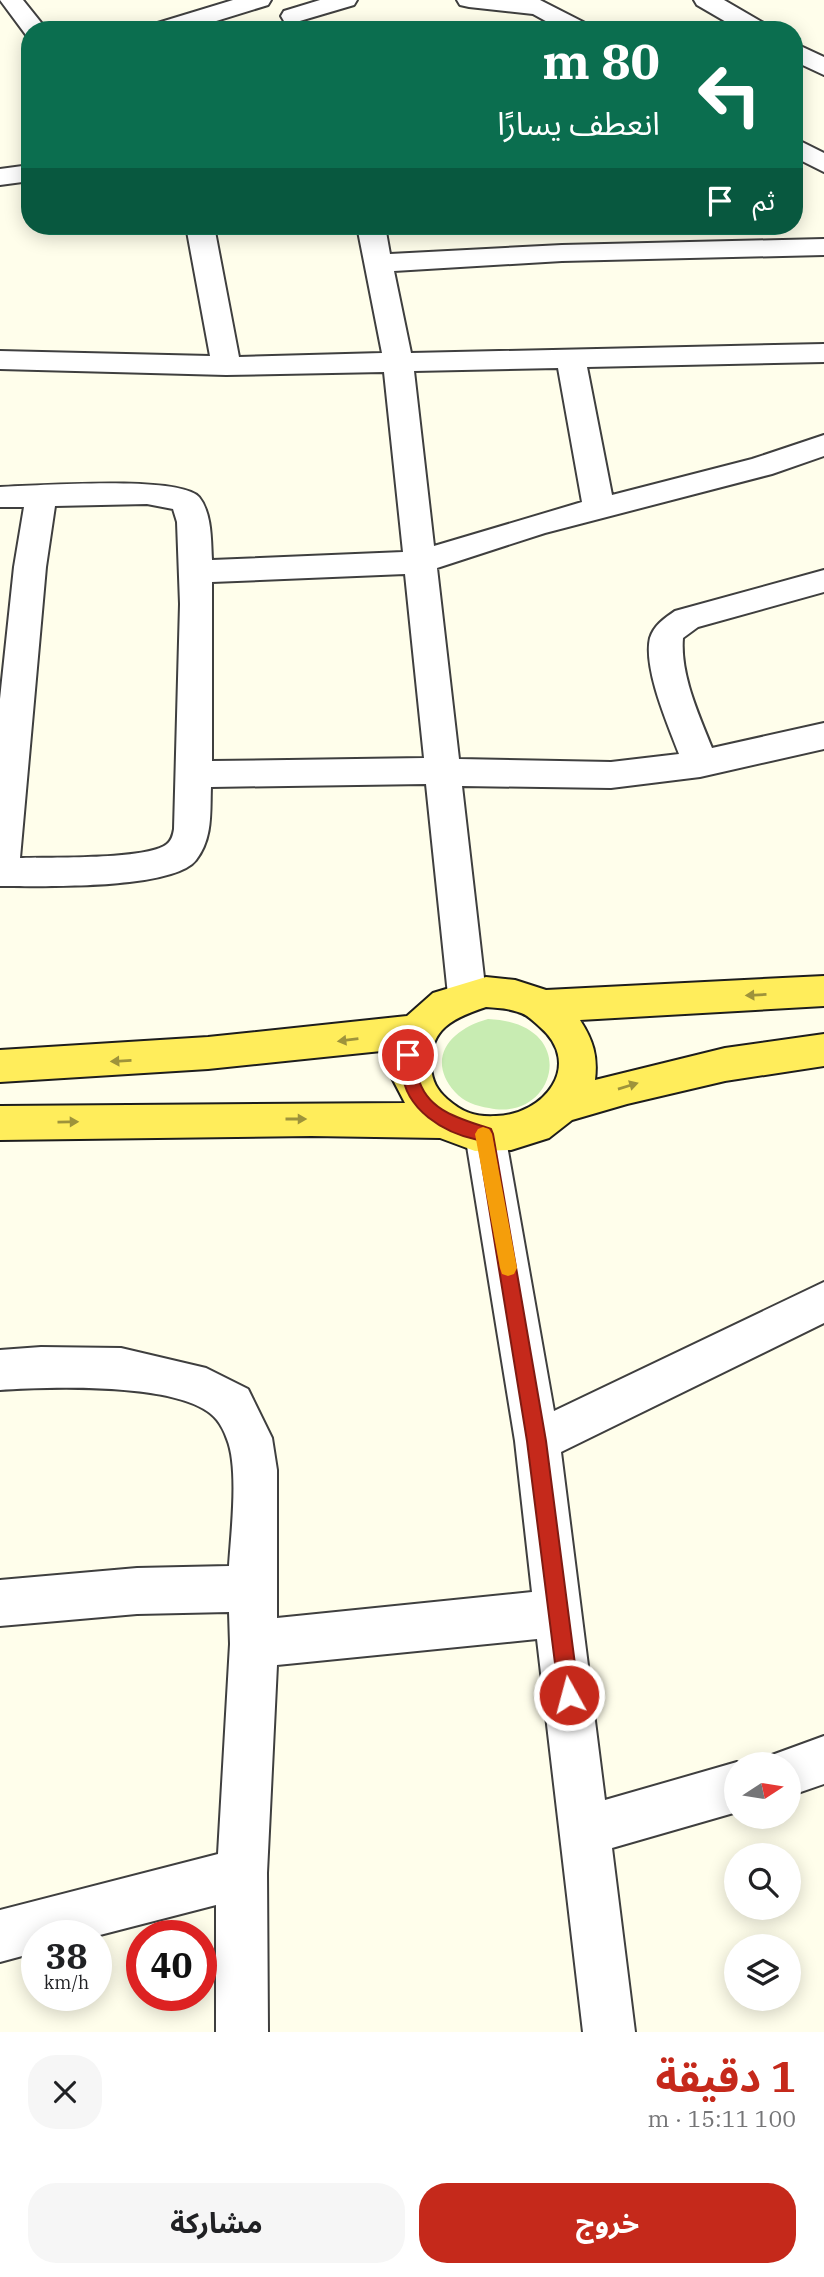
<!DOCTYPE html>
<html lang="ar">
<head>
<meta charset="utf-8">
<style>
  :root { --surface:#fff; --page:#f6f6f6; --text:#202124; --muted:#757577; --accent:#c5291b }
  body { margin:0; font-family:"IBM Plex Serif","Noto Sans Arabic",serif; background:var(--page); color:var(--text); direction:rtl; height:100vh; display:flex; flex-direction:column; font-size:26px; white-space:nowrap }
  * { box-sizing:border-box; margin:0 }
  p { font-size:23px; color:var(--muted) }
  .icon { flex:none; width:38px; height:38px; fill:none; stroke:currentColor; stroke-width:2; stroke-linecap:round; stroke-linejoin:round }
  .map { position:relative; height:2032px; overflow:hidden; direction:ltr }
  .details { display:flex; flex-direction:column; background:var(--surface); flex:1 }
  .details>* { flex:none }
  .hud { position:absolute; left:21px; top:21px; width:782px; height:214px; border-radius:28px; box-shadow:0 4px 18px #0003; direction:rtl; background:#0b6e4f; color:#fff; overflow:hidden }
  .needle { width:46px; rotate:78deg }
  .fabs { position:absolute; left:724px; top:1752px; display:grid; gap:14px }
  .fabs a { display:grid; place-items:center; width:77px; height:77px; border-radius:50%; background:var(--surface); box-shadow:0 4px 18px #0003; font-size:35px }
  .speed { position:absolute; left:21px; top:1920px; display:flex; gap:14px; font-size:35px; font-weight:700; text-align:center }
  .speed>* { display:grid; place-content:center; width:91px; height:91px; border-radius:50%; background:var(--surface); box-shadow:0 4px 18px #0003; line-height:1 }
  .speed small { font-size:18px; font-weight:400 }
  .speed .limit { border:10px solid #d22; background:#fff; color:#111 }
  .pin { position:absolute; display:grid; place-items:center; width:60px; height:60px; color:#fff; margin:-30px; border:4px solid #fff; border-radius:50%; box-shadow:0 2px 7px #0007 }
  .me { position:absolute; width:77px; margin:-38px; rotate:353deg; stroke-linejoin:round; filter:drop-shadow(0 0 5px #0008) }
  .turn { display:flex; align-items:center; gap:24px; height:147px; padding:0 28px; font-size:32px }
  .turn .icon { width:91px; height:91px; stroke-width:2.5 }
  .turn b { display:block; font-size:49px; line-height:60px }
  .then { display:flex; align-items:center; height:66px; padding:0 28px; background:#0003; gap:14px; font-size:26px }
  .round { display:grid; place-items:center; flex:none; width:74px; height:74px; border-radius:28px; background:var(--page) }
  .head { display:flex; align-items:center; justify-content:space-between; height:119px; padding:0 28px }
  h1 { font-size:42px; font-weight:700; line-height:52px; color:var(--accent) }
  .action { display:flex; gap:14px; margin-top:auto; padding:14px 28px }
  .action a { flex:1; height:80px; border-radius:28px; background:var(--accent); color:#fff; font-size:28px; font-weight:700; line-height:80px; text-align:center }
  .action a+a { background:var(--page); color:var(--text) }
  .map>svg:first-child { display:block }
  .green { fill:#c8ecb2 }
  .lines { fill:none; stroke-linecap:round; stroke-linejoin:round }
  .minor-casing { stroke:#3f3f3f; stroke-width:4 }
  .major-casing { stroke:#1d1d1d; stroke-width:4 }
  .minor { fill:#fff; fill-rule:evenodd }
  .major { fill:#ffed5b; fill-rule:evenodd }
  .oneway { fill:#9e933b }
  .route { fill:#c5291b; stroke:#801b12; stroke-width:2 }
  .slow { fill:#f59e0b }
</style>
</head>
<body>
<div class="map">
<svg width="824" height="2032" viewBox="0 0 824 2032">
  <rect width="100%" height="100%" fill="#fffeeb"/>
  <path class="green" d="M 488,1019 C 583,1023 556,1123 489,1108 C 476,1106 464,1102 455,1092 C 425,1058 451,1029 488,1019 Z"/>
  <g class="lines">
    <defs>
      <g id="minor">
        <polygon points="0,0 23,0 47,30 30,30 30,36 26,35"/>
        <polygon points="233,0 271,0 268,5 187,30 148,30 151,25"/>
        <polygon points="320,0 357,0 354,5 293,23 284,21 281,16 284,11"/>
        <polygon points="457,0 540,0 589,25 592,30 562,30 533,14 469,7 460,5"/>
        <polygon points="694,0 724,0 767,25 770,30 740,30 697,5"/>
        <polygon points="794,43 824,57 824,75 794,61"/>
        <polygon points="794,138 824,153 824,172 794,157"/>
        <polygon points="30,165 30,181 0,185 0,169"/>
        <path d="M 186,226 L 214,226 L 239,357 L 382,353 L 357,226 L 385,226 L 390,254 L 562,245 L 824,239 L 824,255 L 562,261 L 394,271 L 411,353 L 824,344 L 824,362 L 587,367 L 612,495 L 752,459 L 824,435 L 824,456 L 772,474 L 545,533 L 437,568 L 459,759 L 611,762 L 679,754 C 668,725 643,668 650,638 C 654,625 665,618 675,611 L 824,570 L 824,592 L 698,627 L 683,638 C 680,675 699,715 712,748 L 824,723 L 824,749 L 700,777 L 611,788 L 462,786 L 486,995 L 481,1006 L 467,1011 L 453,1006 L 448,995 L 426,784 L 211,787 C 210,812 213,838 196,860 C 173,890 39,886 0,886 L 0,699 L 14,567 L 24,507 L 0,507 L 0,487 C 35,486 179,475 199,497 C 212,513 211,541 212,560 L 403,552 L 384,372 L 226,375 L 0,369 L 0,351 L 210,356 ZM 558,368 L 582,502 L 434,546 L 414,371 ZM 147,504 L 173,509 L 177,522 L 180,604 L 174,829 C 173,835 172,840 167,844 C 148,860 48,857 20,858 L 46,567 L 55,506 ZM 405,574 L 424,758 L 212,761 L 212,582 Z"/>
        <path d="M 485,1117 L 499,1122 L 505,1134 L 554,1411 L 824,1282 L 824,1323 L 561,1452 L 605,1800 L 737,1762 L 741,1764 L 737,1764 L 737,1812 L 612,1848 L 635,2032 L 583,2032 L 537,1639 L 277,1665 L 267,1873 L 268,2032 L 216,2032 L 216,1905 L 96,1936 L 37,1936 L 37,1952 L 0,1962 L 0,1910 L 218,1854 L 230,1644 L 229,1612 L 137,1614 L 0,1626 L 0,1580 L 137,1568 L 229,1566 C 231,1533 239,1468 227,1439 C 225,1433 221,1425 217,1420 C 187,1381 46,1387 0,1390 L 0,1350 L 41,1347 L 121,1348 L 206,1368 L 248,1389 L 272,1438 L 277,1470 L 277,1618 L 532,1592 L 515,1441 L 465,1134 L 471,1122 Z"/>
        <polygon points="824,1736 824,1784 789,1796 789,1764 768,1764 772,1755"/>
      </g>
      <path id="major" d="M 824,976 L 824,1006 L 580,1020 C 593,1040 598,1056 595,1080 L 725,1048 L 824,1034 L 824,1066 L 725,1081 L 627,1104 L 572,1120 L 549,1138 L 511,1150 L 475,1151 L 440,1138 L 311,1136 L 0,1140 L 0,1106 L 405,1103 L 392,1078 L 391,1050 L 208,1069 L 0,1082 L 0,1050 L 208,1037 L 407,1016 L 433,993 L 486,977 L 515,980 L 546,990 ZM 486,1007 C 496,1008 508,1008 518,1012 C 527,1014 533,1021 540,1027 C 584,1065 544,1115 496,1116 C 475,1117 463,1113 447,1099 C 437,1090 432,1081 431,1067 C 429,1029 453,1018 486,1007 Z"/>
    </defs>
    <use href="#minor" class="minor-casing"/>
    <use href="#major" class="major-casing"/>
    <use href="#minor" class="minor"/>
    <use href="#major" class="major"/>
  </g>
  <defs><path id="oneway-solid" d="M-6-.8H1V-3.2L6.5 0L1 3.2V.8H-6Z" transform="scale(1.75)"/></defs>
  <g class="oneway">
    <use href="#oneway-solid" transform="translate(756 995) rotate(177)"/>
    <use href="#oneway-solid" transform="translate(348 1040) rotate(173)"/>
    <use href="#oneway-solid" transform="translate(121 1061) rotate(177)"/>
    <use href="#oneway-solid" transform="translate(628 1086) rotate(-17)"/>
    <use href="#oneway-solid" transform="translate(296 1119)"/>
    <use href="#oneway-solid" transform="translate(68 1122) rotate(-1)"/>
  </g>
  <path class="route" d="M 408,1048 L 414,1050 C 418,1059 416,1068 418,1077 C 427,1112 462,1119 491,1129 L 493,1134 L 546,1441 L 579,1695 L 576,1702 L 569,1705 L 562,1702 L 559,1695 L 527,1441 L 478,1140 C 444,1133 405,1110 402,1071 C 401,1064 399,1057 402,1050 Z"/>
  <polygon class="slow" points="483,1127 489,1129 492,1134 517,1268 514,1274 508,1276 502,1274 500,1268 475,1134 478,1129"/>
</svg>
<div class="fabs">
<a><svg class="needle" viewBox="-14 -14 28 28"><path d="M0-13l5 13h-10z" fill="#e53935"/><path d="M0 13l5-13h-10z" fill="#757577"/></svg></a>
<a><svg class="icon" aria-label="search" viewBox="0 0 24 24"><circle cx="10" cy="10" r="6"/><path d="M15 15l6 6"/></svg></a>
<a><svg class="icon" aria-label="layers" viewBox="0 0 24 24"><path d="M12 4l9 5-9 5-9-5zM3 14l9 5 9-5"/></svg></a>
</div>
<div class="speed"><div>38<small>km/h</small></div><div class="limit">40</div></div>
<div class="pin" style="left:408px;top:1055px;background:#d93025"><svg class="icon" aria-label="arrive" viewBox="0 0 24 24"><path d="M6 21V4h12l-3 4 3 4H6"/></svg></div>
<svg class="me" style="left:569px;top:1695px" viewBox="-20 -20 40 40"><circle r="17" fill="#c5291b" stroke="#fff" stroke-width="3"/><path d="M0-11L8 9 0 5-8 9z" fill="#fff"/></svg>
<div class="hud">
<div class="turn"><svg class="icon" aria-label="left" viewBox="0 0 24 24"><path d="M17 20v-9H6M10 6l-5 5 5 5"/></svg><div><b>80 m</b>انعطف يسارًا</div></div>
<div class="then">ثم<svg class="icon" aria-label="arrive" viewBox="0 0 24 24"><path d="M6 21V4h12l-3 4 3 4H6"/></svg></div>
</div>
</div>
<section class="details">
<div class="head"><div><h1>1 دقيقة</h1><p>100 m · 15:11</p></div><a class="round"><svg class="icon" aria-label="close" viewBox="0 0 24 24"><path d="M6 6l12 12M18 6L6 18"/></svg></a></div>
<div class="action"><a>خروج</a><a>مشاركة</a></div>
</section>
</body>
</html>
